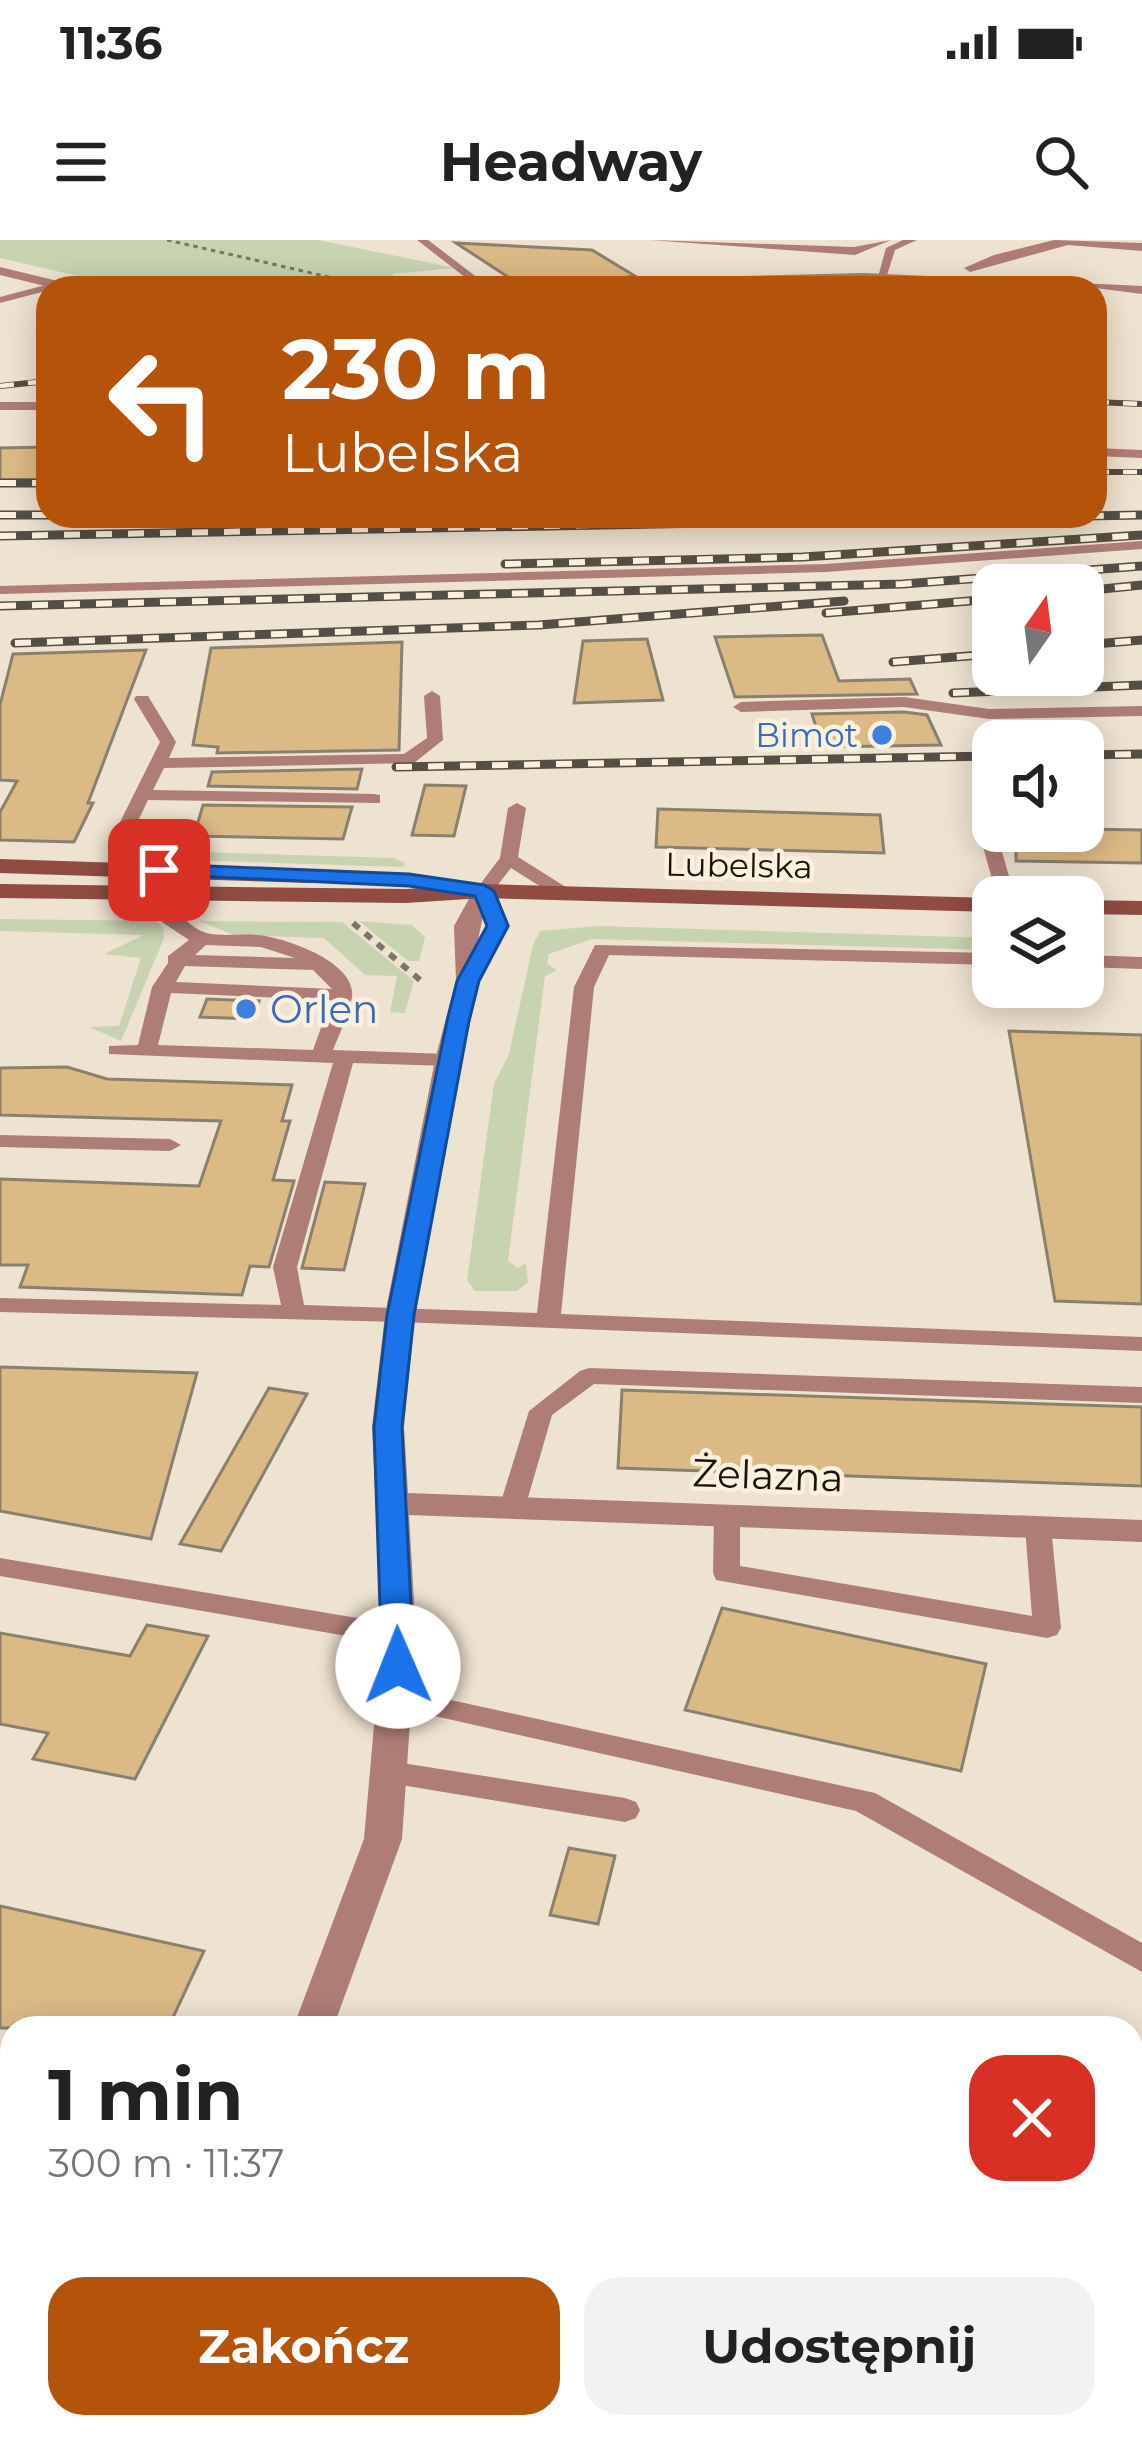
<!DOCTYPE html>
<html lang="pl">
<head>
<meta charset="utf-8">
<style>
  :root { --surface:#fff; --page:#f2f2f2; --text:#222; --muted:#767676; --accent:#b45309 }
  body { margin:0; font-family:Montserrat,sans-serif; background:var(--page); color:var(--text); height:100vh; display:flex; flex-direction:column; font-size:45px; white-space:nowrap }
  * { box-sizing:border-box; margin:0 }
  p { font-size:39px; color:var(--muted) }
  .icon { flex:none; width:66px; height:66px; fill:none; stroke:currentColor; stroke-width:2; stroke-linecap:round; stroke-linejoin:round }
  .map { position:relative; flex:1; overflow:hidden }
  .drawer { position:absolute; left:0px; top:1776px; width:1143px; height:423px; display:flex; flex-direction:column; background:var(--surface); border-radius:36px 36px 0 0; box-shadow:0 6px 30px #0003 }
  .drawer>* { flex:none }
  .top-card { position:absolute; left:36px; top:36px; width:1071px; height:252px; border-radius:36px; box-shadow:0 6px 30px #0003; background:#b45309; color:#fff; overflow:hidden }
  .needle { width:78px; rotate:14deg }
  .buttons { position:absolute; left:972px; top:324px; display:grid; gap:24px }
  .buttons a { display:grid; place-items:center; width:132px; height:132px; border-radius:24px; background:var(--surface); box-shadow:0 6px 30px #0003; font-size:60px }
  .pin { position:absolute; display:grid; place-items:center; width:102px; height:102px; color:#fff; margin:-51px; border-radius:24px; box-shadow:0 6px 18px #0006 }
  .me { position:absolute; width:132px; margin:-66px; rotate:359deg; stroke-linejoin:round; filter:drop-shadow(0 0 9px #0008) }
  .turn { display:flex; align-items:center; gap:42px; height:252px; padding:0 48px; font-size:54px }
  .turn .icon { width:156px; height:156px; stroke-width:2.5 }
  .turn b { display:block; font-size:84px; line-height:102px }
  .round { display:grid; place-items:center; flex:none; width:126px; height:126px; border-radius:36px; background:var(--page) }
  .headline { display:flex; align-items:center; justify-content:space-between; height:204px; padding:0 48px }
  h1 { font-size:72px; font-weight:700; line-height:90px }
  .action { display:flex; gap:24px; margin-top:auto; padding:24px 48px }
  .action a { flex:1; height:138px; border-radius:36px; background:var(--accent); color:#fff; font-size:48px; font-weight:700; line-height:138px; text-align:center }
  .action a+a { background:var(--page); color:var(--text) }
  .status { display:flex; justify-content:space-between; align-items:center; height:84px; padding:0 60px; background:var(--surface); direction:ltr }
  .status svg { height:33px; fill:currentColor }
  header { display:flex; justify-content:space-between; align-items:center; height:156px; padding:0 48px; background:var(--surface); font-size:54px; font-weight:700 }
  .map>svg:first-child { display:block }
  .green { fill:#c8d3b1 }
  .building { fill:#dcba86; stroke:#8a806f; stroke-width:3 }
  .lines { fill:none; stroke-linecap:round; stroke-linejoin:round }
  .path-far1 { stroke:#7d7569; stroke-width:3; stroke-dasharray:4.5 4.5; stroke-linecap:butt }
  .path { stroke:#7d7569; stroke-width:6; stroke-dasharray:8 8; stroke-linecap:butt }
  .lane { fill:#ae7d76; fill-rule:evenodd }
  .street { fill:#ae7d76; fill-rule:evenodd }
  .secondary { fill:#904b43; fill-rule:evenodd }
  .rail-far1-casing { stroke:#554e44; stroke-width:6 }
  .rail-casing { stroke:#554e44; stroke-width:9 }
  .rail-far1 { stroke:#fbefdd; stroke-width:4.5; stroke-dasharray:14; stroke-linecap:butt }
  .rail { stroke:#fbefdd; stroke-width:6; stroke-dasharray:16; stroke-linecap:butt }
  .route { fill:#1a73e8; stroke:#114b97; stroke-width:3 }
  .shop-dot { fill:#3f7fe0; stroke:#fbefdd; stroke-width:4.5 }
  .labels { text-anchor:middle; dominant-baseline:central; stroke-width:9; stroke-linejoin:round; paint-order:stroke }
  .far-shop-label { font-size:33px; fill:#366cbe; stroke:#fbefdd; text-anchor:end }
  .far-street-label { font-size:33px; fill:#19140e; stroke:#fbefdd }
  .shop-label { font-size:39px; fill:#366cbe; stroke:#fbefdd; text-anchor:start }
  .street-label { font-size:39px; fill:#19140e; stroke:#fbefdd }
</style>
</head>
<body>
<div class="status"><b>11:36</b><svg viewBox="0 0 49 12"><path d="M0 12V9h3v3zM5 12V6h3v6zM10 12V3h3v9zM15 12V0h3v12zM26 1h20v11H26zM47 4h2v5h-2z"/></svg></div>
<header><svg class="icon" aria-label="menu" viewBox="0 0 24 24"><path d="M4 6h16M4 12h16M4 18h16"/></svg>Headway<svg class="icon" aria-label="search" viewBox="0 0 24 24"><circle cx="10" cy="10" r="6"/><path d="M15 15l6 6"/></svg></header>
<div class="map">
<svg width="1142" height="2197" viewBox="0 0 1142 2197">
  <rect width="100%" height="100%" fill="#eee2d0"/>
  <g class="green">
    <polygon points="0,0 318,0 455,28 392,34 406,48 130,48 0,18"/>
    <polygon points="133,610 393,618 405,623 404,627 151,619"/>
    <polygon points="0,679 156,681 163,687 164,698 121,801 89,787 119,786 141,718 104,714 144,695 0,691"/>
    <polygon points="199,681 342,682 414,741 405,773 390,772 397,736 365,735 324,698 234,695"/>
    <polygon points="359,681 412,685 425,697 419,721 408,721"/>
    <polygon points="598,686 993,698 993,710 592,699 549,714 547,724 557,730 545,736 508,1021 518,1028 526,1023 528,1042 517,1051 475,1051 467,1040 494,844 509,814 533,705 540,691"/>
  </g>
  <g class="building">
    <polygon points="456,3 592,10 635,36 578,44 575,48 525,48"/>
    <polygon points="48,207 48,240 0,240 0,208"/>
    <polygon points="822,395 839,441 910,439 917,454 735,457 715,397"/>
    <polygon points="647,399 663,460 574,463 583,401"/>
    <polygon points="402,402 399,510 217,513 218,507 193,505 211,408"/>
    <polygon points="146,410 88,563 93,563 74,602 0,600 0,572 17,541 0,540 0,465 13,414"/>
    <polygon points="904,472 927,475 941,505 822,507 812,474"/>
    <polygon points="362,529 357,549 208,546 212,532"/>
    <polygon points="425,545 466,546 454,596 412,595"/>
    <polygon points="203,565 352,567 343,599 194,596"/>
    <polygon points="658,569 880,575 884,613 656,607"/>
    <polygon points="1083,589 1142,590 1142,623 1016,621 1016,591"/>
    <polygon points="207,759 259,761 253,779 200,777"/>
    <polygon points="1009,791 1142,795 1142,1064 1055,1061"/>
    <polygon points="67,827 107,839 292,845 282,881 290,881 273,940 294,941 269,1027 250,1026 242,1055 20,1047 28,1025 0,1025 0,939 199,946 221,881 0,875 0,828"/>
    <polygon points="325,942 365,944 344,1030 302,1028"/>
    <polygon points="0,1127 197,1133 151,1299 0,1271"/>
    <polygon points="269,1148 307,1154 221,1311 180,1304"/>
    <polygon points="622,1150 1142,1167 1142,1246 618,1228"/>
    <polygon points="722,1368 986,1424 961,1531 685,1470"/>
    <polygon points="147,1385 208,1396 135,1539 33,1519 48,1493 0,1484 0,1393 130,1416"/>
    <polygon points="569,1608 615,1616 598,1684 550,1675"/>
    <polygon points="0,1666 204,1711 168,1788 0,1788"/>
  </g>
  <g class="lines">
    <polyline class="path-far1" points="167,0 377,48"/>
    <polyline class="path" points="353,683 420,740"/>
    <g class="lane">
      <polygon points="417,0 428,0 491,48 479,48"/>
      <polygon points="903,0 917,0 895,10 887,35 878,37 886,8"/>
      <polygon points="449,38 453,43 419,48 407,45"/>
      <polygon points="57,42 61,47 0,63 0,57"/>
      <rect x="0" y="162" width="48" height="8"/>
      <polygon points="1095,208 1142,210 1142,218 1095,216"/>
      <polygon points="1142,301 1142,309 825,332 0,354 0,346 825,324"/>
      <polygon points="432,451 440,456 443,500 414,523 164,528 153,550 374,554 380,555 380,563 148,560 129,600 126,628 117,633 108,628 111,600 160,502 134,459 136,456 148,456 176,502 169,518 404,514 427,498 424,456"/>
      <polygon points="904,457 989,469 1142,466 1142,476 989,479 904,467 741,472 733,467 741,462"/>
      <polygon points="517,563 526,568 518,617 569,649 569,657 557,657 511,628 490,655 484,656 475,651 500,618 508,568"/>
      <polygon points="984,573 993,578 993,591 996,591 1015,657 997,657 975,578"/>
      <path d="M 152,649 C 170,658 181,681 201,691 C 217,698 240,693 257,695 C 284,697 357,722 352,757 C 350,774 339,794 333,810 L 448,814 L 458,820 L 448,826 L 353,823 L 297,1027 L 304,1065 L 537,1073 L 574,747 L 595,705 L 993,713 L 993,725 L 609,715 L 594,747 L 561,1074 L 1142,1097 L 1142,1111 L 400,1082 L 0,1072 L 0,1058 L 281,1065 L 273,1027 L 333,823 L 109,814 L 109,806 L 138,805 L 152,747 L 168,723 L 168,716 L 189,700 L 162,682 L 143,655 ZM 206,705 L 261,707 L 295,718 L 195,715 ZM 185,726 L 313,730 L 332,749 L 176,742 ZM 171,753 L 331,760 L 313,810 L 158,805 Z"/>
      <polygon points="1083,715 1142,717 1142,729 1083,727"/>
      <polygon points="0,895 170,899 181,905 170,911 0,907"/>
      <polygon points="589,1128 1142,1147 1142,1163 594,1144 552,1175 525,1268 521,1274 503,1274 499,1268 529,1171 580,1131"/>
      <polygon points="727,1266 736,1269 740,1275 740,1326 1032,1376 1025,1287 1029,1281 1047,1281 1051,1287 1061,1388 1057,1395 1047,1398 716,1340 713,1333 714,1275 718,1269"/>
      <polygon points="0,1318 399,1385 409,1388 413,1395 409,1402 399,1405 0,1336"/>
      <polygon points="396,1448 875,1553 1142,1703 1142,1732 856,1571 386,1465 382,1458 386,1451"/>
      <polygon points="389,1521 625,1558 636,1562 640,1570 636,1578 625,1582 389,1543 379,1540 374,1532 379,1524"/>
      <polygon points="1042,2187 1116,2187 1120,2197 1046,2197"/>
    </g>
    <g class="street">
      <polygon points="649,0 854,7 891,0 855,15"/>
      <polygon points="1054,0 1142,3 1142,11 1068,5 970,32 964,28 994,15"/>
      <polygon points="0,27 74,45 76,48 53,48 0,35"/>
      <polygon points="864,33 1142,46 1142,54 1095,48 864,41 579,48 656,38"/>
      <path d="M 484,644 L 495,651 L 510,686 L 480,741 L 461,820 L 415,1075 L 404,1187 L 408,1253 L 1142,1280 L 1142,1302 L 409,1275 L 416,1395 L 402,1599 L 333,1788 L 293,1788 L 364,1599 L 382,1395 L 372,1187 L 385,1075 L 435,820 L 456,741 L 454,686 L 476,646 ZM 483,676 L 486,686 L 478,700 Z"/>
      <polygon points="124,2187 172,2187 167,2197 119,2197"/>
    </g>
    <g class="secondary">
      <polygon points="0,619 311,629 322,636 311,643 0,633"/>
      <polygon points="0,644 406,649 484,644 993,658 993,672 484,658 406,663 0,658"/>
      <polygon points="1083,660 1142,661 1142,675 1083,674"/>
    </g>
    <defs>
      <g id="rail-far1">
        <polyline points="0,146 48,141"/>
        <polyline points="1095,162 1142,164"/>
        <polyline points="1095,232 1142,232"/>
      </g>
      <g id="rail">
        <polyline points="0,243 48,243"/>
        <polyline points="0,275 48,275"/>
        <polyline points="0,296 1142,275"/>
        <polyline points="505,324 803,317 1142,295"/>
        <polyline points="1083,351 1142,345"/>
        <polyline points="0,366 903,344 1142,326"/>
        <polyline points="826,373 993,359"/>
        <polyline points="15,403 539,385 844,361"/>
        <polyline points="1083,405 1142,400"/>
        <polyline points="893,422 993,414"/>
        <polyline points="953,453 1142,445"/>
        <polyline points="1083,515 1142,514"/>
        <polyline points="396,527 993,516"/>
      </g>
    </defs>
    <use href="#rail-far1" class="rail-far1-casing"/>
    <use href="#rail" class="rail-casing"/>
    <use href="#rail-far1" class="rail-far1"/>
    <use href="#rail" class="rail"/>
  </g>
  <polygon class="route" points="159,624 409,634 484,645 494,651 508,686 479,741 469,781 414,1075 402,1187 414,1426 409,1435 386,1435 382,1426 374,1187 387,1075 447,781 457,741 487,686 475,656 409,646 151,634 148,630"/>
  <g class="shop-dot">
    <circle cx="882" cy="495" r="12"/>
    <circle cx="246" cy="769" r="12"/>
  </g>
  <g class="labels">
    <g class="far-shop-label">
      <text x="858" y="495">Bimot</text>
    </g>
    <g class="far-street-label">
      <text transform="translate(739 625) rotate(1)">Lubelska</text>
    </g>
    <g class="shop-label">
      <text x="270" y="769">Orlen</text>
    </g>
    <g class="street-label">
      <text transform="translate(768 1235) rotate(2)">Żelazna</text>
    </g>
  </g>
</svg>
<div class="buttons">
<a><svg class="needle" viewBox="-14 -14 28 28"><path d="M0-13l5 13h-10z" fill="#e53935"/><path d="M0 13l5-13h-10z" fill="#767676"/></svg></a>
<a><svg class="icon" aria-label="sound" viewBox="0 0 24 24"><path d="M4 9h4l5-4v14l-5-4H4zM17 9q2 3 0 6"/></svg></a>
<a><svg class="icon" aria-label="layers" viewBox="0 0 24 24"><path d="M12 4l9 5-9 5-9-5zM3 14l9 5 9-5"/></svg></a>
</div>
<div class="pin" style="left:159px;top:630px;background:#d93025"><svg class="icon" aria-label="arrive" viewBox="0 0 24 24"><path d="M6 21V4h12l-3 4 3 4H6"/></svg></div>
<svg class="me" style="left:398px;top:1426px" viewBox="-20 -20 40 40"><circle r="19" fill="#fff"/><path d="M0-13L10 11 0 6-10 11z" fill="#1a73e8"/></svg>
<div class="top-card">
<div class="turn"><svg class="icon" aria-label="left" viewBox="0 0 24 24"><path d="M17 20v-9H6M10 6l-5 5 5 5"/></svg><div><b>230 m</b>Lubelska</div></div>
</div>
<section class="drawer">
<div class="headline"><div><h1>1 min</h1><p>300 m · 11:37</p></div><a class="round" style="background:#d93025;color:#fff"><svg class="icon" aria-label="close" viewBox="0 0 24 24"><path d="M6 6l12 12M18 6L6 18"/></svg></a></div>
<div class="action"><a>Zakończ</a><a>Udostępnij</a></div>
</section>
</div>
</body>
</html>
